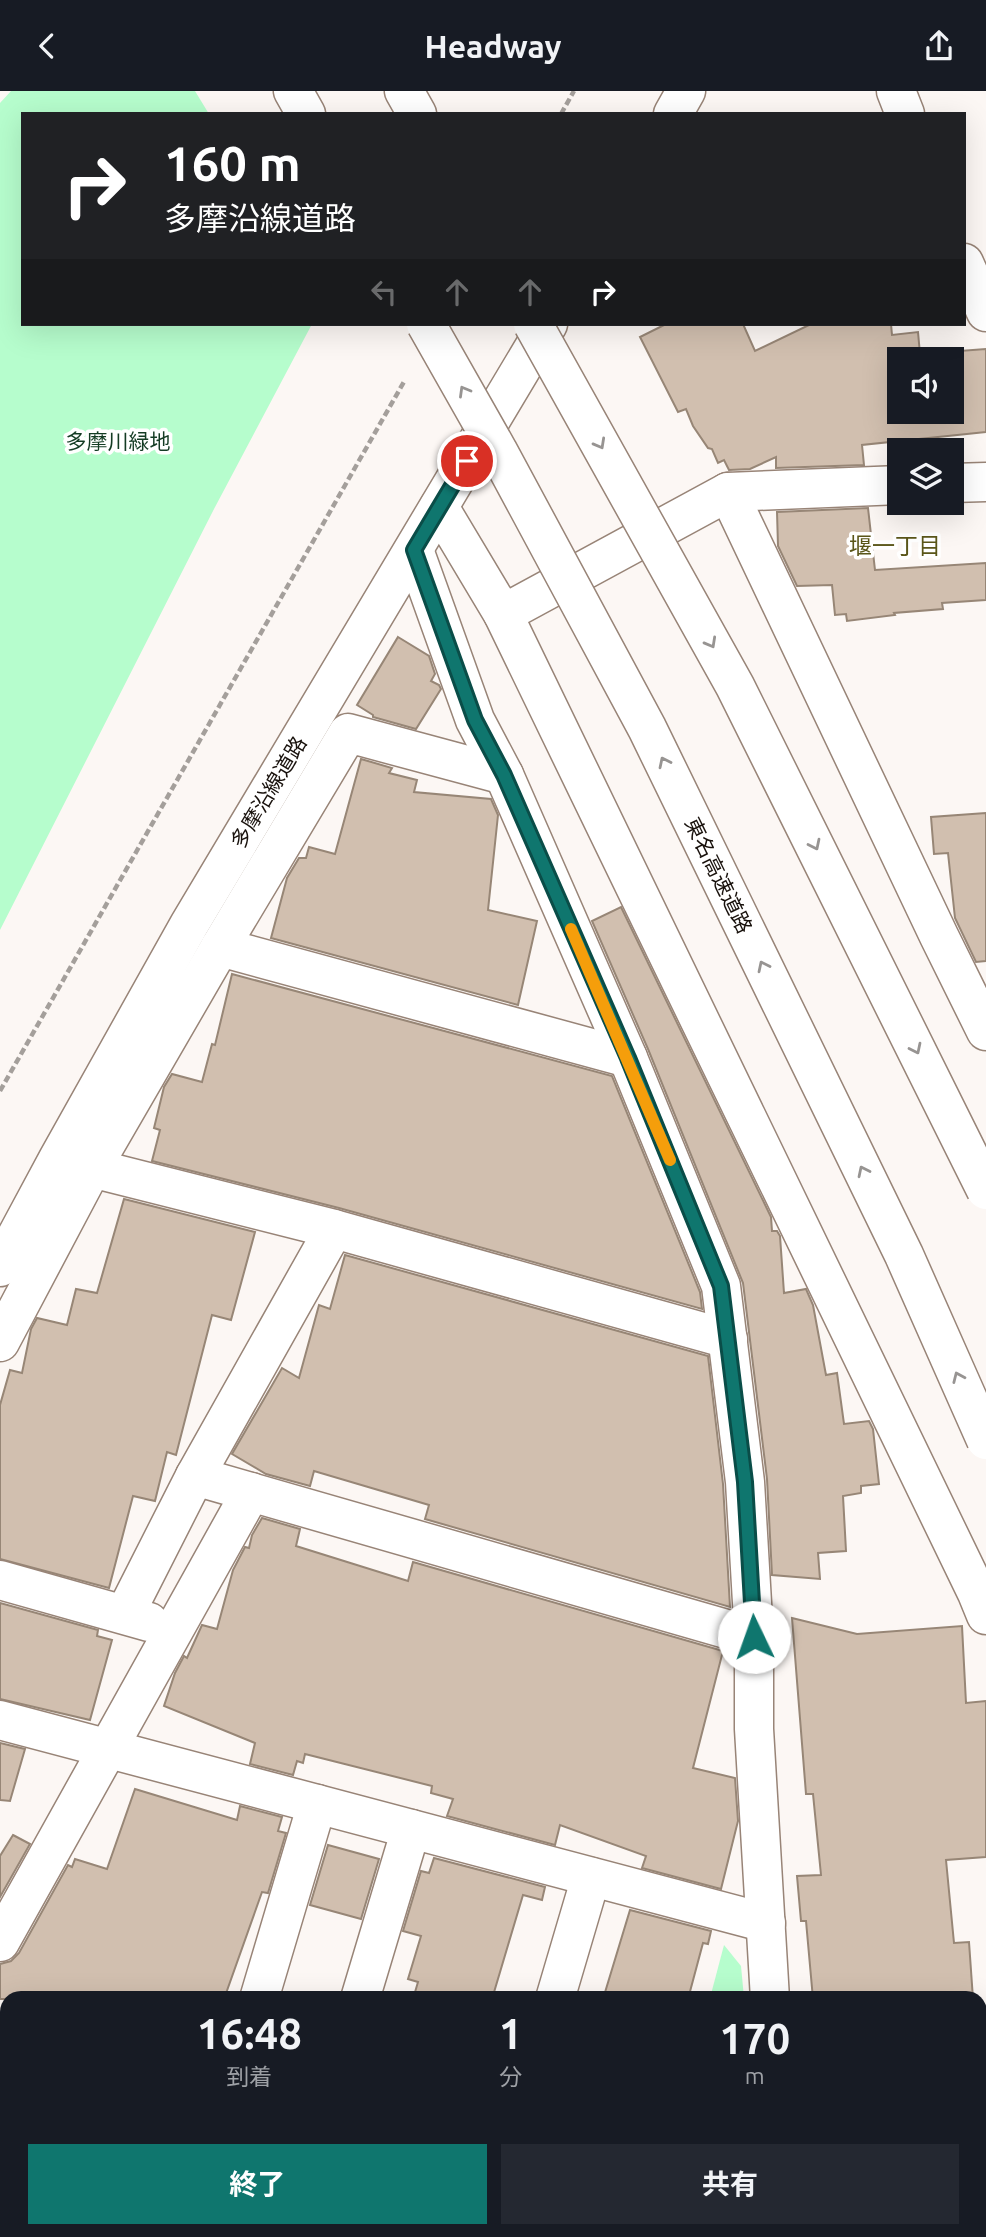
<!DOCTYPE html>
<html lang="ja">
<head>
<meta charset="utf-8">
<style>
  :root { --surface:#171b24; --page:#242831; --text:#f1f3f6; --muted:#9ea1a6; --accent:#0f766e }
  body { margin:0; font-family:Ubuntu,"Noto Sans JP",sans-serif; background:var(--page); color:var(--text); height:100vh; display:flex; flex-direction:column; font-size:26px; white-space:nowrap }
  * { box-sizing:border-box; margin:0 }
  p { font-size:23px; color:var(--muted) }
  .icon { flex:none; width:38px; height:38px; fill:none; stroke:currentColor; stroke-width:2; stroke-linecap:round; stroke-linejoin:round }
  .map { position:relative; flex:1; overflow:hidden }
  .side { position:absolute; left:0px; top:1900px; width:987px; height:247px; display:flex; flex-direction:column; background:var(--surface); border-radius:21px 21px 0 0; box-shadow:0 7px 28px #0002 }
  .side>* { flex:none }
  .guide { position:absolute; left:21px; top:21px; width:945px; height:214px; border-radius:0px; box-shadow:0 7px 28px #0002; background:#202124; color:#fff; overflow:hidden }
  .controls { position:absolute; left:887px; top:256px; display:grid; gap:14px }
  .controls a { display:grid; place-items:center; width:77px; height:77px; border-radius:0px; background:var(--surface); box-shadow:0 7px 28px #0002; font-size:35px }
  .pin { position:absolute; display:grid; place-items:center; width:60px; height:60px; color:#fff; margin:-30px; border:4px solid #fff; border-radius:50%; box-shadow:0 2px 7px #0007 }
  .me { position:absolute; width:77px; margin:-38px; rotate:357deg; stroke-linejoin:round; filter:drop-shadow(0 0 5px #0008) }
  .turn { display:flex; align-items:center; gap:24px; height:147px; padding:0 28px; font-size:32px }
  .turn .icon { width:91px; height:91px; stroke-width:2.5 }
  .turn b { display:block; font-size:49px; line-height:60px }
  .lanes { display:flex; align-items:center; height:66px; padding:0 28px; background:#0003; justify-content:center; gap:35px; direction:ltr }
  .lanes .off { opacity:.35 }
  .eta { display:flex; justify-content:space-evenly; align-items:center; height:119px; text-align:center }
  .eta b { font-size:42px; font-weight:700; line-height:49px }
  .cta { display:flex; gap:14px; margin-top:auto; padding:14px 28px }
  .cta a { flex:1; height:80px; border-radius:0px; background:var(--accent); color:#fff; font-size:28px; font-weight:700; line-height:80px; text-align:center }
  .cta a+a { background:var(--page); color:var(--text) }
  header { display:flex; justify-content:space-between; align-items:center; height:91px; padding:0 28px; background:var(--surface); font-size:32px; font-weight:700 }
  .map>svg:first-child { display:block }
  .green { fill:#b6fdcd }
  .building { fill:#d1bfaf; stroke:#978676; stroke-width:2; fill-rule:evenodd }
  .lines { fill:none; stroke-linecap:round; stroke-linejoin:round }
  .minor-casing { stroke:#988477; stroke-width:41 }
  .major-casing { stroke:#988477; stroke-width:41 }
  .highway-casing { stroke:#988477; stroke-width:41 }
  .path { stroke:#a49f9b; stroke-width:4.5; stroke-dasharray:7 3.5; stroke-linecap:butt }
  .minor { stroke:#fff; stroke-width:38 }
  .major { stroke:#fff; stroke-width:38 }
  .highway { stroke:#fff; stroke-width:38 }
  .highway-bridge-casing { stroke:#988477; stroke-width:41; stroke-linecap:butt }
  .highway-bridge { stroke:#fff; stroke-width:38 }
  .oneway { stroke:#979492 }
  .route-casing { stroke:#0a4d48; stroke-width:18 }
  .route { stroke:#0f766e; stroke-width:12 }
  .slow { stroke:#f59e0b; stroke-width:12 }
  .labels { text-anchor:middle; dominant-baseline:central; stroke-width:7; stroke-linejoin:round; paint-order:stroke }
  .park-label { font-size:21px; fill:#143c24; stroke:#fff }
  .street-label { font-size:21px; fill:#18110c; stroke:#fff }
  .neighbourhood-label { font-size:23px; fill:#5a5619; stroke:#fff }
</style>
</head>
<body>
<header><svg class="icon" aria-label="back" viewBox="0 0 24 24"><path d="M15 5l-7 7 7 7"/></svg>Headway<svg class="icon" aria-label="share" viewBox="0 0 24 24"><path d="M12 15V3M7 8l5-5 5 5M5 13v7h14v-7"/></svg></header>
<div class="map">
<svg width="986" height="2146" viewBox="0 0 986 2146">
  <rect width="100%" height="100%" fill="#fcf7f4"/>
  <g class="green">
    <polygon points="11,0 195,0 209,23 23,23 23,233 312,233 214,418 0,839 0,12"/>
    <polygon points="724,1854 741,1875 744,1907 710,1907"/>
    <polygon points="647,2140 762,2140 763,2146 646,2146"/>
  </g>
  <g class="building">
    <path d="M 666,233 L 743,233 L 755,260 L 811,233 L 891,233 L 892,244 L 918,241 L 920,263 L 986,258 L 986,341 L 862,354 L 864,374 L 776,377 L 776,366 L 750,378 L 729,379 L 724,369 L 718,372 L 712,358 L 708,357 L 693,335 L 686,318 L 678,321 L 640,246 ZM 900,268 L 952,268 L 952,320 L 900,320 Z"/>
    <polygon points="868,417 875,479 986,472 986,509 942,512 943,518 894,522 895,524 847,530 846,523 835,524 832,494 797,495 778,455 777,421"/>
    <polygon points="398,546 429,565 435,583 431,590 439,594 441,598 416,638 373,626 373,624 357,614"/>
    <polygon points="361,668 392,677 389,682 417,689 414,701 491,708 498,724 488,819 537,830 518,914 271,847 287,787 299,767 306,767 309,756 335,763"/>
    <polygon points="986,722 986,870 976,871 955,827 948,762 934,763 931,726"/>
    <polygon points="621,816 771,1126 772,1140 777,1140 780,1145 784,1202 806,1198 813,1214 826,1284 837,1282 844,1333 869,1330 873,1338 879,1393 861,1395 861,1402 843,1405 846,1460 818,1462 820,1488 772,1484 767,1388 743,1192 648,958 592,830"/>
    <polygon points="232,883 612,985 700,1201 702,1218 339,1117 152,1070 160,1039 154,1037 164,996 172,983 202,991 212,953 215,954"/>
    <polygon points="124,1108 255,1141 231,1229 212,1224 176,1364 167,1361 155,1410 133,1405 109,1497 0,1468 0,1314 10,1279 22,1282 31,1238 37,1227 67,1234 76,1198 97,1202"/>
    <polygon points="345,1164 708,1265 723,1393 730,1516 425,1428 429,1414 314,1380 310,1395 266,1383 232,1363 282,1277 299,1287 319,1214 330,1218"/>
    <polygon points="262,1427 300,1438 296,1455 408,1490 413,1471 723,1560 693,1677 735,1687 738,1730 721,1798 642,1777 646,1765 560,1734 555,1754 447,1725 453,1708 431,1702 432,1695 305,1663 303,1672 297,1670 293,1684 250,1673 255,1652 164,1615 175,1582 184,1565 187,1567 202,1534 217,1538 233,1479 245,1456 249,1457 252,1444"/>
    <polygon points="0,1512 98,1539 97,1545 112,1549 90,1629 0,1608"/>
    <polygon points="792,1527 857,1543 962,1535 966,1612 986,1610 986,1766 946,1769 954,1852 969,1851 973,1908 813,1908 806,1830 801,1830 797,1785 821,1784 813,1703 806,1703"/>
    <polygon points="0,1652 25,1658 10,1710 0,1709"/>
    <polygon points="135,1698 237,1729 240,1715 282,1726 278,1740 286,1742 268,1802 262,1801 224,1908 0,1908 0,1873 11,1870 19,1862 68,1774 72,1776 75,1768 107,1778"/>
    <polygon points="13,1744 30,1753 0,1806 0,1765"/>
    <polygon points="328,1754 379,1768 361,1828 310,1814"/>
    <polygon points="434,1767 545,1796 542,1809 523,1804 492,1908 413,1908 418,1891 408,1888 421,1845 403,1840 421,1780 429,1782"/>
    <polygon points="630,1819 711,1840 708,1853 703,1852 688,1908 603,1908"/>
  </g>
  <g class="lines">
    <defs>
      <g id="minor">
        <polyline points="896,0 905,23"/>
        <polyline points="964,172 986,221"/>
        <polyline points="952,392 986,391"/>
        <polyline points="728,401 939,845 986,940"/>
        <polyline points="439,416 503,523 977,1502 986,1524"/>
        <polyline points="414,459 475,629 504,684 628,967 721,1195 745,1391 754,1546 754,1638 770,1908"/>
        <polyline points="503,523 728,401 900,394"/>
        <polyline points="220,856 628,967"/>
        <polyline points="92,1077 334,1138 728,1248"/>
        <polyline points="0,1251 92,1077 220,856 348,642 504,684"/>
        <polyline points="195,1385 754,1546"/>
        <polyline points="0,1489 149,1531"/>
        <polyline points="125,1523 195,1385 334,1138"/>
        <polyline points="0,1629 766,1832"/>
        <polyline points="0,1851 251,1401"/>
        <polyline points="259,1908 317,1713"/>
        <polyline points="360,1908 411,1738"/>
        <polyline points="555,1908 591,1786"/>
        <polyline points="783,2140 783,2146"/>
        <polyline points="187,2146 189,2140"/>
        <polyline points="289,2146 291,2140"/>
        <polyline points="484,2146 485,2140"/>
      </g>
      <g id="major">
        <polyline points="673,23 686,0"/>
        <polyline points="0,1176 58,1068 189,834 548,233"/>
      </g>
      <g id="highway">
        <polyline points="293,0 306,23"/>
        <polyline points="404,0 417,23"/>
      </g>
    </defs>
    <use href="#minor" class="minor-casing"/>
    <use href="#major" class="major-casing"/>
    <use href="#highway" class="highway-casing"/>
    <g class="path">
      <polyline points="561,23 574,0"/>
      <polyline points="0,1000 405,289"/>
    </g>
    <use href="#minor" class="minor"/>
    <use href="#major" class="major"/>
    <use href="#highway" class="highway"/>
    <defs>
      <g id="highway-bridge">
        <polyline points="426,233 498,360 647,637 904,1164 986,1349"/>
        <polyline points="533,233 735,595 986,1099"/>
      </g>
    </defs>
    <use href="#highway-bridge" class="highway-bridge-casing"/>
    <use href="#highway-bridge" class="highway-bridge"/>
  </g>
  <defs><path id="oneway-chevron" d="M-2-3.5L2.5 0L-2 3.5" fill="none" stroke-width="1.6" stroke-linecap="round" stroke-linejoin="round" transform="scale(1.75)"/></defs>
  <g class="oneway">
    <use href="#oneway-chevron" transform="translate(464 300) rotate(-120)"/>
    <use href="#oneway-chevron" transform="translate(600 353) rotate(61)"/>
    <use href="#oneway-chevron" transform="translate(711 552) rotate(61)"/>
    <use href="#oneway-chevron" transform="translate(664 671) rotate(-116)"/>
    <use href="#oneway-chevron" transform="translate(815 754) rotate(64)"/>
    <use href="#oneway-chevron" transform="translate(763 875) rotate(-116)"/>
    <use href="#oneway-chevron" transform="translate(916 958) rotate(64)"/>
    <use href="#oneway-chevron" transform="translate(863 1080) rotate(-116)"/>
    <use href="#oneway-chevron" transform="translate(958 1286) rotate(-114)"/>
  </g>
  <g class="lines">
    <defs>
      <polyline id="route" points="467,370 414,459 475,629 504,684 628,967 721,1195 745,1391 754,1546"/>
    </defs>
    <use href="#route" class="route-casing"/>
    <use href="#route" class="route"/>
    <polyline class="slow" points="571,838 670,1069"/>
  </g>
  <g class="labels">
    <g class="park-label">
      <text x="118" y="350">多摩川緑地</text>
    </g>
    <g class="street-label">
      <text transform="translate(268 701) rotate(-59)">多摩沿線道路</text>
      <text transform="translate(719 784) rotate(64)">東名高速道路</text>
    </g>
    <g class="neighbourhood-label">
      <text x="895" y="454">堰一丁目</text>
    </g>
  </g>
</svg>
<div class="controls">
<a><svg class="icon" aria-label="sound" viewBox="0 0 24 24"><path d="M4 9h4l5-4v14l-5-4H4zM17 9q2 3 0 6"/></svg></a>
<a><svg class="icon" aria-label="layers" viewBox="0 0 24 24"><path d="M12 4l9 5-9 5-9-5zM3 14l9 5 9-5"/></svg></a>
</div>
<div class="pin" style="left:467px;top:370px;background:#d93025"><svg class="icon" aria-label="arrive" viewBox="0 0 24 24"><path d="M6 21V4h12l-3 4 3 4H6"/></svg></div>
<svg class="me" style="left:754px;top:1546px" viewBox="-20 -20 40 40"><circle r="19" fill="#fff"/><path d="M0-13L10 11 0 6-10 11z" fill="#0f766e"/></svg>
<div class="guide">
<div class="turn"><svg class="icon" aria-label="right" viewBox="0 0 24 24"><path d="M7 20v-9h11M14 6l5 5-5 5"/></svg><div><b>160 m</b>多摩沿線道路</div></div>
<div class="lanes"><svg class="icon off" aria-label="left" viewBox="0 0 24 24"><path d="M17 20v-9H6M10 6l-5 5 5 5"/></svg><svg class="icon off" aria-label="ahead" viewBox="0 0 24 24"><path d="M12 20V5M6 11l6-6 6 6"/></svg><svg class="icon off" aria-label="ahead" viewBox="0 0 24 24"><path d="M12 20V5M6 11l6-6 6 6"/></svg><svg class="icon" aria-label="right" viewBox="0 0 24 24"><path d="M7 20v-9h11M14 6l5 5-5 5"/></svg></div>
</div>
<section class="side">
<div class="eta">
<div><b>16:48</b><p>到着</p></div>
<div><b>1</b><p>分</p></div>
<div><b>170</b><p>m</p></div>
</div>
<div class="cta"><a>終了</a><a>共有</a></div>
</section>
</div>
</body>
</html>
